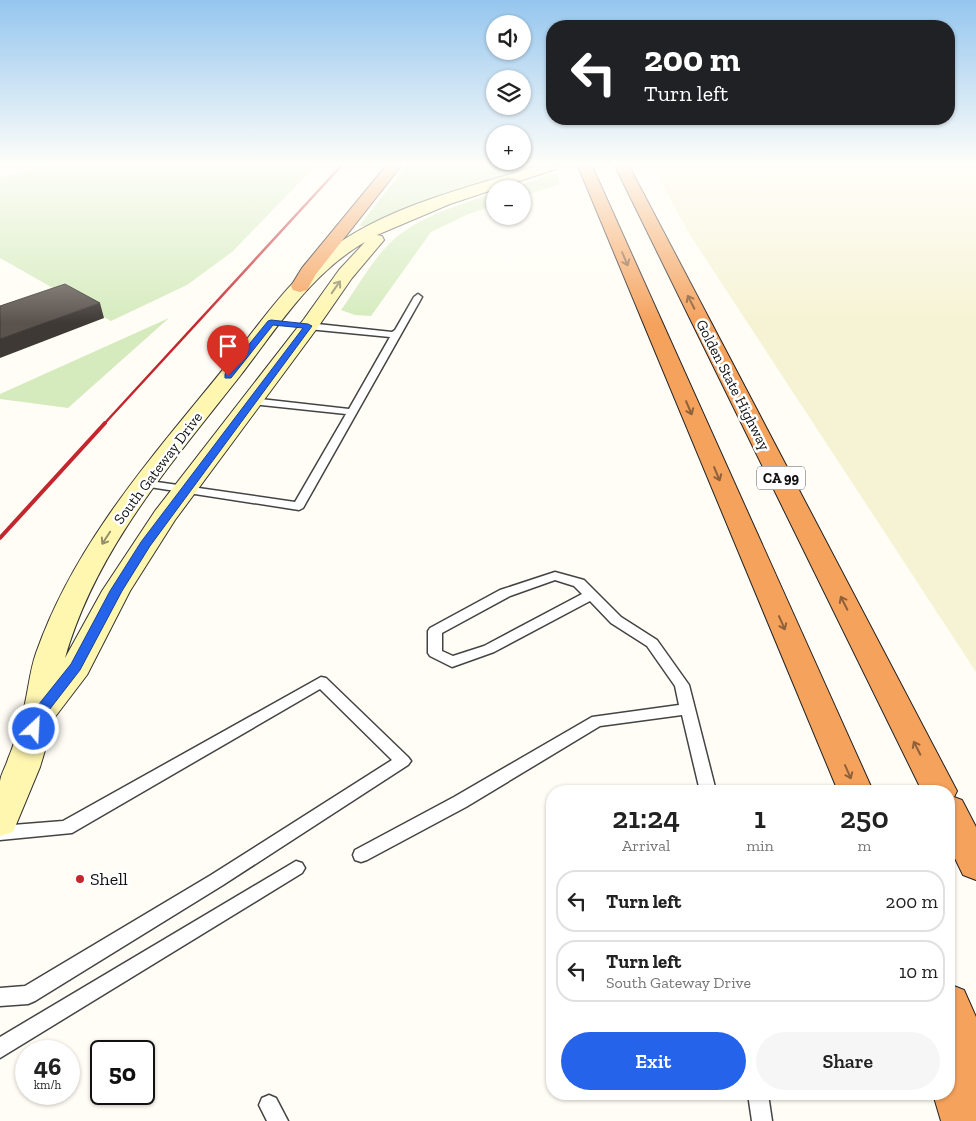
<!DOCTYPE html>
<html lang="en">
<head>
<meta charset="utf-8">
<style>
  :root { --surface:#fff; --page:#f6f6f6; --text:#222; --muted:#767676; --line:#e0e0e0; --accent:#2563eb }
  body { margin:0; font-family:"Zilla Slab",serif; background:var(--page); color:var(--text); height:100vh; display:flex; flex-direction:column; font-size:19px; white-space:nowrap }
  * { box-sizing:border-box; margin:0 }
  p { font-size:16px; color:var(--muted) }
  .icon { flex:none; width:28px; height:28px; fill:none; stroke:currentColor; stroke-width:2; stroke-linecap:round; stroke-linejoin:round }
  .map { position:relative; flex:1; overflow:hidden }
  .drawer { position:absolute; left:546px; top:785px; width:409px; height:315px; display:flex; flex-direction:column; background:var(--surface); border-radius:20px; box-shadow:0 1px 4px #0004 }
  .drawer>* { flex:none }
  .top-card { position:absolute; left:546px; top:20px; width:409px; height:105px; border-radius:20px; box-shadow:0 1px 4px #0004; background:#202124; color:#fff; overflow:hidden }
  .controls { position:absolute; left:486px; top:15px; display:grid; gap:10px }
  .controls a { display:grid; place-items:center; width:45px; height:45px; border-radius:50%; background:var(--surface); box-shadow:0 1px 4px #0004; font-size:25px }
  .speed { position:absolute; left:15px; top:1040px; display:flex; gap:10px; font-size:25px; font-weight:700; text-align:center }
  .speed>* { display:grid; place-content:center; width:65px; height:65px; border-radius:50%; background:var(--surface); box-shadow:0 1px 4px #0004; line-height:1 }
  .speed small { font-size:12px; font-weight:400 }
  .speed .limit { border:2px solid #111; border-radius:8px; background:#fff; color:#111 }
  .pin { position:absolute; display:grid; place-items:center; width:42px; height:42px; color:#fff; margin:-51px -21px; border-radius:50% 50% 50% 0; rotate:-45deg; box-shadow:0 0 5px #0007 }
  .pin .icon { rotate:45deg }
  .me { position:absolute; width:55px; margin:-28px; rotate:25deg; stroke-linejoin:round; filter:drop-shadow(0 0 4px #0008) }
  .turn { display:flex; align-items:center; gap:18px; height:105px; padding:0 15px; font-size:22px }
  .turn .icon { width:65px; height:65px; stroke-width:2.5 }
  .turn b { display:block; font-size:35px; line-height:42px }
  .eta { display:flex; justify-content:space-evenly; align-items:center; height:85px; text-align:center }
  .eta b { font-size:30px; font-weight:600; line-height:35px }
  .primary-button { display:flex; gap:10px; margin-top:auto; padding:10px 15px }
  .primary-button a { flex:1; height:58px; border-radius:30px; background:var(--accent); color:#fff; font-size:20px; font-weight:600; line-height:58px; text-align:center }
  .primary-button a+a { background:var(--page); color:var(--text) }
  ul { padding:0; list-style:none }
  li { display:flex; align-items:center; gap:15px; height:62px; margin:0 10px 8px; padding:0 5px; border:2px solid var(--line); border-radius:20px }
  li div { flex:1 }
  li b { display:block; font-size:19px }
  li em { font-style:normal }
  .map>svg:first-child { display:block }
  .farmland { fill:#f6f3d4 }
  .green { fill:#d5ebbd }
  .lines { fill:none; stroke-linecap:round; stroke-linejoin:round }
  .service-casing { stroke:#444; stroke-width:3 }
  .secondary-casing { stroke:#333; stroke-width:2 }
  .motorway-casing { stroke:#222; stroke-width:2 }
  .service { fill:#fff; fill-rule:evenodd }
  .secondary { fill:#fff6b0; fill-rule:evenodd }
  .motorway { fill:#f5a25d; fill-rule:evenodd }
  .rail-far1 { stroke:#c4262e; stroke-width:2.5 }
  .rail { stroke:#c4262e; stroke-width:4 }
  .shaded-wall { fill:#3f3936 }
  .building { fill:#5a524d; stroke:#3f3936 }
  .oneway { stroke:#8e613b }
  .oneway2 { stroke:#948f68 }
  .route { fill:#2563eb; stroke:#184099 }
  .poi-dot { fill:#c4262e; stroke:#fff; stroke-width:2 }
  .labels { text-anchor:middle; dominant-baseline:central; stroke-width:5; stroke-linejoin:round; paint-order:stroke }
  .shield { fill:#fff; stroke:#585858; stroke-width:1 }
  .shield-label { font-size:14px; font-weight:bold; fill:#111 }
  .street-label { font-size:15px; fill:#111; stroke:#fff }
  .near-poi-label { font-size:18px; fill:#111; stroke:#fff; text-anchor:start }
</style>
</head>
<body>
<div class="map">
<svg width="976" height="1121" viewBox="0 0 976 1121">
  <rect width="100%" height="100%" fill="#fffdf5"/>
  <polygon class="farmland" points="652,166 976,166 976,672 690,235"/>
  <g class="green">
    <polygon points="51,166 315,166 232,252 187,285 111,321 0,258 0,177"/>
    <polygon points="406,166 534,166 392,213 368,226 359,226"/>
    <polygon points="556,173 560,184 523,196 522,189 509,189"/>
    <path d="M 495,193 L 495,205 L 466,215 L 431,232 L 371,316 L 355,315 L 341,310 C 360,284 377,250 403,232 C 430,213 464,203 495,193 Z"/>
    <polygon points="169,318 68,408 0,399 0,394"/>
  </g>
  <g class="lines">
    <defs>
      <g id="service">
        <polygon points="418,294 422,297 303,508 299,510 143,486 137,483 143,480 295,502 346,414 252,404 247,401 252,398 349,409 390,337 308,329 304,326 308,323 392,332 395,330 414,297"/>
        <path d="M 555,572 L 584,580 L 621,617 L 657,640 L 689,685 L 716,791 L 700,791 L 682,715 L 600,726 L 466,807 L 367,860 L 361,862 L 355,860 L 353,855 L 355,850 L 454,797 L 592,717 L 679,705 L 675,686 L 647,646 L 611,623 L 590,601 L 494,652 L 452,667 L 430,656 L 428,653 L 428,631 L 430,628 L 500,590 ZM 555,580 L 574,586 L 582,594 L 484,646 L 453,656 L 442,651 L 442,633 L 510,596 Z"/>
        <polygon points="321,677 326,678 408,757 411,761 408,765 223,885 35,1001 28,1004 0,1006 0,988 25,986 211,875 392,760 320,689 72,833 0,840 0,826 63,821"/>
        <polygon points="296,861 302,863 305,868 302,873 0,1058 0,1037"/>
        <polygon points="748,1094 768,1094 772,1121 752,1121"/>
        <polygon points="269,1095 276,1098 288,1121 267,1121 259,1105 262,1098"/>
      </g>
      <path id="secondary" d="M 537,166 L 558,166 L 556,169 L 450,204 L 377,235 L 382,236 L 384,240 L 352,278 L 318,327 L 175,520 L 130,591 L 87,675 L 55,717 L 40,767 L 13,832 L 0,836 C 0,818 0,798 0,781 C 1,774 6,766 8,759 C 14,745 18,730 22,716 C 28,695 29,673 36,653 C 75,542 153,456 225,367 C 260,324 290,277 336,245 C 394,204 470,187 537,166 ZM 365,242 L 339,270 L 304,319 L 155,511 L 102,591 L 65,658 C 96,549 171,464 240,376 C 278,327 310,274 365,242 Z"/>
      <g id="motorway">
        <polygon points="386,166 401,166 316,274 307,290 300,292 293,290 291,286 302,268"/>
        <polygon points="578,166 592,166 873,791 838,791"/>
        <polygon points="615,166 629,166 957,791 954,797 962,800 976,827 976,880 963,875 949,846 949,791 922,791"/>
        <polygon points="949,984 964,990 976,1017 976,1121 941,1121 933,1094 949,1094"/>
      </g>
    </defs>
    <use href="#service" class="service-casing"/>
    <use href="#secondary" class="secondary-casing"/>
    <use href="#motorway" class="motorway-casing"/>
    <use href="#service" class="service"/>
    <use href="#secondary" class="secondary"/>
    <use href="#motorway" class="motorway"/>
    <polyline class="rail-far1" points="104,424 341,166"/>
    <polyline class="rail" points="0,538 105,423"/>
  </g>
  <polygon class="shaded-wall" points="100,303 104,318 0,358 0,339"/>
  <polygon class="building" points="65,284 100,303 0,339 0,306"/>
  <defs><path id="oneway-shaft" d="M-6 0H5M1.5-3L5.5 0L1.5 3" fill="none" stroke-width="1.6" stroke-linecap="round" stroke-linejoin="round" transform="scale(1.25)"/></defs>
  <g class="oneway">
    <use href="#oneway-shaft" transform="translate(625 259) rotate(67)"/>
    <use href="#oneway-shaft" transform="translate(691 302) rotate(-117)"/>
    <use href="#oneway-shaft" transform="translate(689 408) rotate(67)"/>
    <use href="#oneway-shaft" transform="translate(717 474) rotate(67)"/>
    <use href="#oneway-shaft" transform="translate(844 603) rotate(-117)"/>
    <use href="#oneway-shaft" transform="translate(782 623) rotate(66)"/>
    <use href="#oneway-shaft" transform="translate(917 748) rotate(-117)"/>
    <use href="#oneway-shaft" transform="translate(848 772) rotate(66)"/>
  </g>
  <g class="oneway2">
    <use href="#oneway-shaft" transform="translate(336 287) rotate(-55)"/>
    <use href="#oneway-shaft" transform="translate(106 538) rotate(123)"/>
  </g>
  <linearGradient id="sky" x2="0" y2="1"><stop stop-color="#95c6ee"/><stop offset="0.51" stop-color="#fffefa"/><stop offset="1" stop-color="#fffefa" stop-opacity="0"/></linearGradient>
  <rect width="976" height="323" fill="url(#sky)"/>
  <polygon class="route" points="271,320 308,324 312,326 150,546 122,591 80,670 46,714 39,732 34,734 29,732 27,729 35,709 71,664 110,591 141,542 303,328 273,325 231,378 225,378 225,374 268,321"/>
  <circle class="poi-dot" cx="80" cy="879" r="5"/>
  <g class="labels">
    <rect class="shield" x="757" y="466.5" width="48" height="23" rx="4"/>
    <g class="shield-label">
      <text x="781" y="478">CA 99</text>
    </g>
    <g class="street-label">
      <text transform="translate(733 385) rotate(63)">Golden State Highway</text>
      <text transform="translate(158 468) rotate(-53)">South Gateway Drive</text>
    </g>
    <g class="near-poi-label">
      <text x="90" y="879">Shell</text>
    </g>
  </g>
</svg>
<div class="controls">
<a><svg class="icon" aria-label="sound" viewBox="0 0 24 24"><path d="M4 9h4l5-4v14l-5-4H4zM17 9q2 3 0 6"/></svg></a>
<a><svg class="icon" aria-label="layers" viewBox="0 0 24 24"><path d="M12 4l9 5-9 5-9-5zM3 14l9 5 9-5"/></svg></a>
<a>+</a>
<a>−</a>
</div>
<div class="speed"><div>46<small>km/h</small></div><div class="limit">50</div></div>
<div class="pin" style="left:228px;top:376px;background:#d93025"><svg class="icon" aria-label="arrive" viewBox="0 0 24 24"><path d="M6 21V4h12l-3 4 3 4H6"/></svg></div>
<svg class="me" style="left:34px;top:729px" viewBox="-20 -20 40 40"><circle r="17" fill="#2563eb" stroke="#fff" stroke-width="3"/><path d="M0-11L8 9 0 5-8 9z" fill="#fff"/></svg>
<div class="top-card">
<div class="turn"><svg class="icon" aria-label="left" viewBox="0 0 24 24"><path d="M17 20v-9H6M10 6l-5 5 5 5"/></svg><div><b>200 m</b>Turn left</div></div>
</div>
<section class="drawer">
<div class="eta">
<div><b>21:24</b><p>Arrival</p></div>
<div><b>1</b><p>min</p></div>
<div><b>250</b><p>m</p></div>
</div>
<ul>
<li><svg class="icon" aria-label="left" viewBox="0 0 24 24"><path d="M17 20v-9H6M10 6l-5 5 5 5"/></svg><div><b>Turn left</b></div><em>200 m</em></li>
<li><svg class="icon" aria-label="left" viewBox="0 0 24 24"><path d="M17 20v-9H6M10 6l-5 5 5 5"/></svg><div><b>Turn left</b><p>South Gateway Drive</p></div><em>10 m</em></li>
</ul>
<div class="primary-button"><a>Exit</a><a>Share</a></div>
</section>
</div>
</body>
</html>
